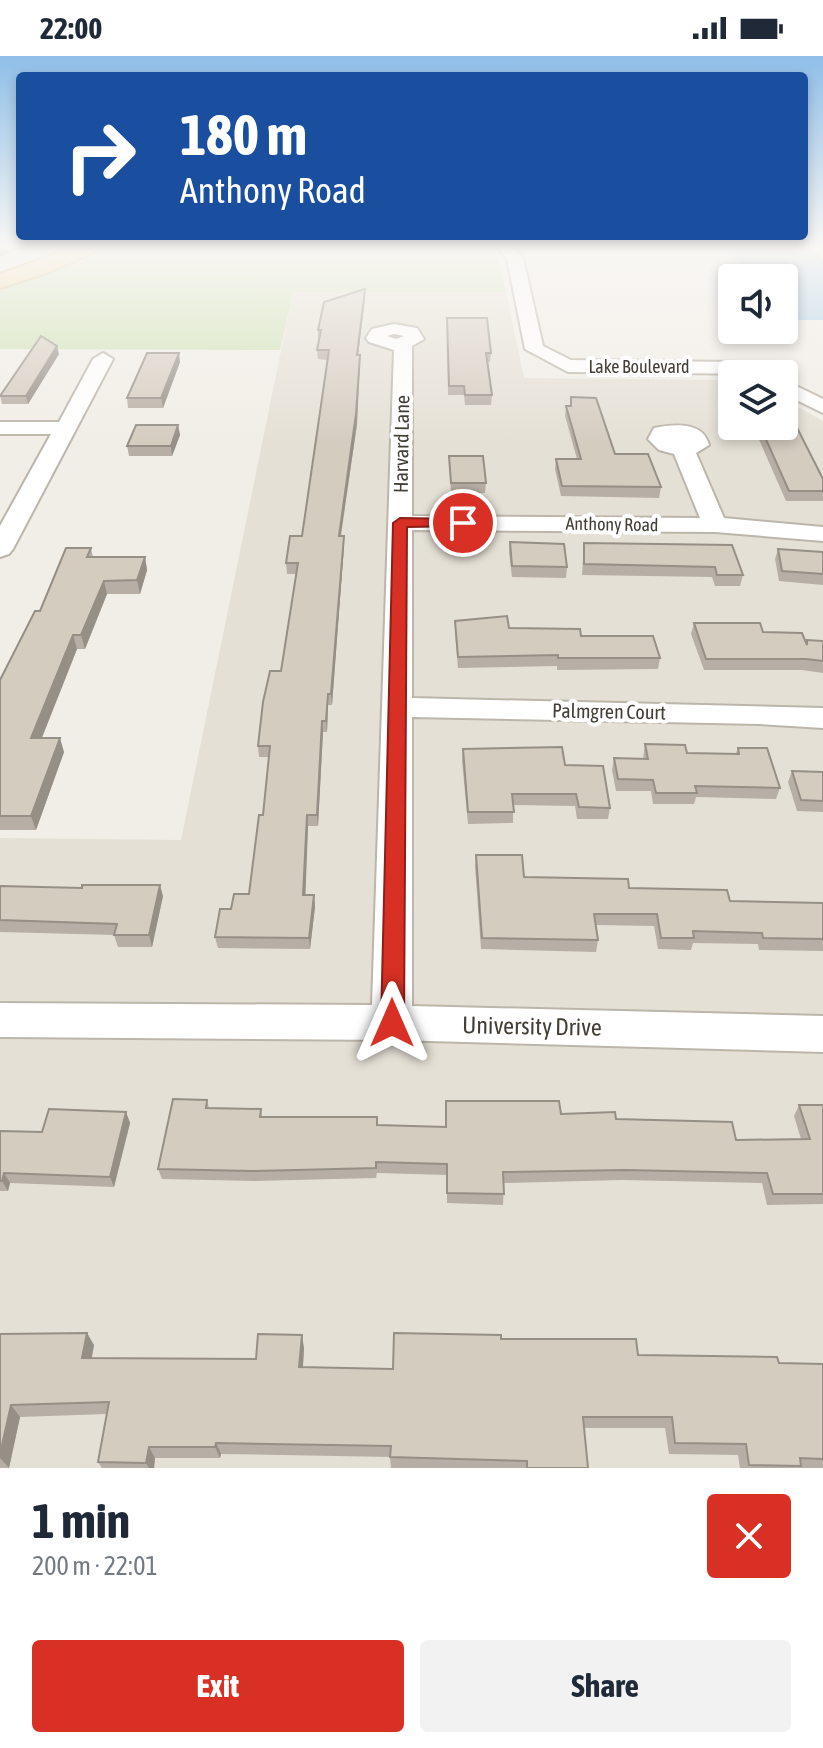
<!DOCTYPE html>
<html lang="en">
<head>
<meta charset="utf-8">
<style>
  :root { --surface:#fff; --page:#f2f2f3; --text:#1f2937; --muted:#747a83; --accent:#d93025 }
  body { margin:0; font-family:"Asap Condensed",sans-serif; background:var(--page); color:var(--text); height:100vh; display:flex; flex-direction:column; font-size:30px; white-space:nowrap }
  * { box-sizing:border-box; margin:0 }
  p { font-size:26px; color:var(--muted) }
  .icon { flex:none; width:44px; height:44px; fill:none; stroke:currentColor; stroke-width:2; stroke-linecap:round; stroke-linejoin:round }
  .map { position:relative; height:1412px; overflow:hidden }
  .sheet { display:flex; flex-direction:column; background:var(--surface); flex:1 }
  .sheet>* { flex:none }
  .guide { position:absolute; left:16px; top:16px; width:792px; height:168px; border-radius:8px; box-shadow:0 4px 12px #0003; background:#1a4fa0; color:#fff; overflow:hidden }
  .buttons { position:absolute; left:718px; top:208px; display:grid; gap:16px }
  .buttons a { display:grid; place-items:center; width:80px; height:80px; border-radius:8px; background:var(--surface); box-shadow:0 4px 12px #0003; font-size:40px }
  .pin { position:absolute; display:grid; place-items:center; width:68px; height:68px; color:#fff; margin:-34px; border:4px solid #fff; border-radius:50%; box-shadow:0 2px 8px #0007 }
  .me { position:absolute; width:88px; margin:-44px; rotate:0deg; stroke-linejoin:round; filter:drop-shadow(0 0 6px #0008) }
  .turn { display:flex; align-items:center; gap:28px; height:168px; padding:0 32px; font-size:36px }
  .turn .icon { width:104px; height:104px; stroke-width:2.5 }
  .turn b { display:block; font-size:56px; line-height:68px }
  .round { display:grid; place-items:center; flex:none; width:84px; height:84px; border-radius:8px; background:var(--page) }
  .head { display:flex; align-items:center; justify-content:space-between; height:136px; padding:0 32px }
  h1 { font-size:48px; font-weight:700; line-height:60px }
  .cta { display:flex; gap:16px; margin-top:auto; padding:16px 32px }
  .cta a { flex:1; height:92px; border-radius:8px; background:var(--accent); color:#fff; font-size:32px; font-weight:700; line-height:92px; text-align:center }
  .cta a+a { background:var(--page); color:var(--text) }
  .status { display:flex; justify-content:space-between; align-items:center; height:56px; padding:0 40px; background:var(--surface); direction:ltr }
  .status svg { height:22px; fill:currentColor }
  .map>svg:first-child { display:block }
  .residential { fill:#e5e0d5 }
  .green { fill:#cde1b3 }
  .water { fill:#a9cee8 }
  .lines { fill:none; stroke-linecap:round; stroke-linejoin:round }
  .minor-casing { stroke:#bcb5aa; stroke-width:4 }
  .major-casing { stroke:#d7b76f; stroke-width:4 }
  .minor { fill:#fff; fill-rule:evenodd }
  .major { fill:#f3db9d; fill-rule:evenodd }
  .wall { fill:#b7afa5 }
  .shaded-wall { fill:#958f86 }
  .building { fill:#d5ccc0; stroke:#958f86; stroke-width:2 }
  .route { fill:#d93025; stroke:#8d1f18; stroke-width:2 }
  .labels { text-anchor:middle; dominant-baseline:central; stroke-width:8; stroke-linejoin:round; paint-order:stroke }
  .far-street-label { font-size:18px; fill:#433e36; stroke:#fff }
  .street-label { font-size:20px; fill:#433e36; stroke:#fff }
  .near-street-label { font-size:24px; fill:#433e36; stroke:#fff }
</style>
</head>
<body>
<div class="status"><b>22:00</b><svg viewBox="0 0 49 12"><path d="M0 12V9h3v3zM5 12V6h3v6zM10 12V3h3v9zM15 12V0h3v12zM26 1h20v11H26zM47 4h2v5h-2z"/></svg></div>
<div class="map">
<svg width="823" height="1412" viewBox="0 0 823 1412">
  <rect width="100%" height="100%" fill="#f1eee7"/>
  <polygon class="residential" points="293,236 506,236 524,322 732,324 732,370 784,370 784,343 823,365 823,1412 0,1412 0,782 181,784"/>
  <polygon class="green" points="108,191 495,191 506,236 293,236 280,294 0,293 0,234 93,201"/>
  <polygon class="water" points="722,191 812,191 823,203 823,264 784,264 784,222 750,222 743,209"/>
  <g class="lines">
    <defs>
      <g id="minor">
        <polygon points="497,191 512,191 523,202 543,290 571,304 737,306 767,314 770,318 568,316 525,293 507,203"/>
        <path d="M 394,268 L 417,272 L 424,283 L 412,290 L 412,460 L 700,462 L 674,398 L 659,394 L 648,383 L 654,372 C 674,368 703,365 709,389 L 696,397 L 724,462 L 823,471 L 823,485 L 715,476 L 412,474 L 412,642 L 823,652 L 823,672 L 760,668 L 412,661 L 412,950 L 823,960 L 823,996 L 392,984 L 0,981 L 0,947 L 372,949 L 394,294 L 369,286 L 366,282 L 372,273 ZM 394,278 L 404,280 L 396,283 L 387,280 Z"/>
        <polygon points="103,297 113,303 13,493 9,498 0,501 0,470 51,378 0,378 0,366 59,366 93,303"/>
        <polygon points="784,324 823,343 823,357 784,338"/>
      </g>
      <polygon id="major" points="75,191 101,191 98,195 44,218 0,232 0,218"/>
    </defs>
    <use href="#minor" class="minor-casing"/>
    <use href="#major" class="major-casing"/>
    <use href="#minor" class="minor"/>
    <use href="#major" class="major"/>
  </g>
  <g class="wall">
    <polygon points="365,242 358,299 360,308 357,368 341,480 344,490 332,649 328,649 327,676 323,676 318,770 308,770 305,839 314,839 315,851 310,893 218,892 215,881 231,853 249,838 263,759 269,701 259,701 258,690 281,615 296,518 287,518 286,507 302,480 328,304 318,303 317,294 319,283 318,283 318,274"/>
    <polygon points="447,262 491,297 490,306 488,306 492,339 491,349 465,349 464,339 448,339"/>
    <polygon points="59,298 28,348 2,348 0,339"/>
    <polygon points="180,306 163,352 128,352 127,342"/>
    <polygon points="566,350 615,398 661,431 659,442 561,440 555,413 556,403 577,403 565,360"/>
    <polygon points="178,369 180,379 172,400 129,400 127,390"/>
    <polygon points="753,370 784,370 823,423 823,445 786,445"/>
    <polygon points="449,400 486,427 485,437 451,437"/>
    <polygon points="510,486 567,511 566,522 512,521 509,496"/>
    <polygon points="584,487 732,489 743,519 740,530 715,530 712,521 582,519"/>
    <polygon points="91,492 93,501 145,501 147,514 140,538 107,538 85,593 77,593 42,682 64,696 36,774 0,774 0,624 40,555"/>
    <polygon points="778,493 823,496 823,529 779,525 775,503"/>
    <polygon points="455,565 581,580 660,602 658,613 557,614 557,610 458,612 455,576"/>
    <polygon points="694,567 763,576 806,587 823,585 823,617 802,614 704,614 691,578"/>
    <polygon points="645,688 687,697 736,697 738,692 780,732 776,743 696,741 694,748 653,748 651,735 616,735 612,714 614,702 643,703"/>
    <polygon points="463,693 565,709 610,752 608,763 577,763 575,750 513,749 513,767 468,768 462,705"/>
    <polygon points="792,715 823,716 823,756 797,755 788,726"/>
    <polygon points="476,799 524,821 629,832 730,845 823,847 823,895 759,894 758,888 693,887 691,894 658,893 654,870 596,869 598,884 596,896 481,893 475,810"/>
    <polygon points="0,830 163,840 152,891 118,891 114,879 0,876"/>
    <polygon points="207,1044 209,1052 261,1053 262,1061 378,1069 446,1071 561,1058 616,1063 736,1084 801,1083 794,1060 799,1049 823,1049 823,1148 767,1149 762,1127 622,1124 504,1127 503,1149 447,1147 447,1119 377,1117 376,1122 254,1125 162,1123 158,1113"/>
    <polygon points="126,1056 130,1067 114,1131 10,1127 8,1135 0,1135 0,1075 42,1076"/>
    <polygon points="0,1278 94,1289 92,1302 256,1303 304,1292 303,1311 393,1313 501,1283 638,1299 779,1307 823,1308 823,1412 740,1412 738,1399 669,1398 665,1372 584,1372 588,1412 391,1412 390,1401 221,1398 220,1402 155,1402 154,1412 102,1412 98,1406 107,1358 20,1361 9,1412 0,1412"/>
  </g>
  <g class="shaded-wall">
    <polygon points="0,191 26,191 0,201"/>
    <polygon points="365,233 365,242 357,308 357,299"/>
    <polygon points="57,290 59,298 28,348 26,340"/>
    <polygon points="179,297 180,306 163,352 161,342"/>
    <polygon points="360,299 357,368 339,490 339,480"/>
    <polygon points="178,369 180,379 172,400 171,390"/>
    <polygon points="344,480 344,490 332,649 331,638"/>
    <polygon points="145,501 147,514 140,538 137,524"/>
    <polygon points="104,525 107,538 85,593 81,579"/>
    <polygon points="73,579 77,593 36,696 31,682"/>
    <polygon points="328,638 328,649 327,676 326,665"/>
    <polygon points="322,665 323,676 318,770 317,759"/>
    <polygon points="60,682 64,696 36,774 31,760"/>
    <polygon points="307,759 308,770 305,851 303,839"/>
    <polygon points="160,829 163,840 152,891 149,879"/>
    <polygon points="314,839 315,851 310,893 309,882"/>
    <polygon points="126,1056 130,1067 114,1131 110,1121"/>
    <polygon points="4,1117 10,1127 8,1135 2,1125"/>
    <polygon points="87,1277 94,1289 89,1314 82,1302"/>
    <polygon points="302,1279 304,1292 302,1323 299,1311"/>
    <polygon points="11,1349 20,1361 9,1412 0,1402 0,1398"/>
    <polygon points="216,1387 221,1398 220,1402 215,1391"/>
    <polygon points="149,1391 155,1402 154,1412 149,1412 146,1407"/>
  </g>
  <g class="building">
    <polygon points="365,233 357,299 360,299 356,358 339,480 344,480 331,638 328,638 326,665 322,665 317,759 307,759 303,839 314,839 309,882 215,881 220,853 231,853 234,838 249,838 259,759 263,759 270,690 258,690 263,646 270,615 281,615 298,507 286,507 290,480 302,480 329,294 317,294 321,274 318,274 324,246"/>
    <polygon points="447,262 487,262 491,297 486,297 492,339 465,339 464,330 449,330"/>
    <polygon points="41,280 57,290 26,340 0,340"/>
    <polygon points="147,297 179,297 161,342 127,342"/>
    <polygon points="571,341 596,342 615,398 648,398 661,431 562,430 556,403 581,403 566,350 571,350"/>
    <polygon points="784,350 786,350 823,423 823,435 789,435 760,370 784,370"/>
    <polygon points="136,369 178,369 171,390 127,390"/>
    <polygon points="449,400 483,400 486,427 451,427"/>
    <polygon points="510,486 564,488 567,511 512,510"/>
    <polygon points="584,487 732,489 743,519 717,519 715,511 584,508"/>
    <polygon points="66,492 91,492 87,501 145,501 137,524 104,525 81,579 73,579 31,682 60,682 31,760 0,760 0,624 35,555 40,555"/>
    <polygon points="778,493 823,496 823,518 782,515"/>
    <polygon points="507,560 509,572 580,573 581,580 653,580 660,602 558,602 558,599 458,601 455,565"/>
    <polygon points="694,567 760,567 763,576 802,577 807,589 807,584 823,585 823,605 806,603 706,603"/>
    <polygon points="645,688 685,689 687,697 739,698 738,692 767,692 780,732 695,730 697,737 656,737 653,724 618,723 614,702 648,703"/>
    <polygon points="562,691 565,709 603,710 610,752 579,751 576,738 512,738 514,756 468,756 463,693"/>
    <polygon points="792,715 823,716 823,745 801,744"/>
    <polygon points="476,799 522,799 524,821 628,823 629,832 727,834 730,845 823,847 823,883 763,882 762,877 693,875 694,882 661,882 657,858 594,858 598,884 482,882"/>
    <polygon points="82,829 160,829 149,879 114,879 117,868 0,864 0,830 82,832"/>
    <polygon points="173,1043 207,1044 206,1052 261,1053 260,1061 377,1061 377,1069 446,1071 446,1045 559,1045 561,1058 615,1056 616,1063 732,1066 736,1084 810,1083 799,1049 823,1049 823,1138 773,1138 767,1117 625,1114 503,1116 504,1138 447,1137 447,1108 376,1106 376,1112 252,1115 158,1113"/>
    <polygon points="49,1053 126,1056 110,1121 4,1117 2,1125 0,1125 0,1075 42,1076"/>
    <polygon points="87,1277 82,1302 256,1303 258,1278 302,1279 299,1311 393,1313 394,1277 501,1279 501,1283 636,1283 638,1299 777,1301 779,1307 823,1308 823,1403 800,1402 801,1410 749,1409 746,1388 675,1387 672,1361 583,1361 588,1412 527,1412 527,1405 390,1401 391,1390 216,1387 215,1391 149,1391 146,1407 98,1406 109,1346 11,1349 0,1398 0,1278"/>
  </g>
  <linearGradient id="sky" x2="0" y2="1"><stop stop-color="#8fbee8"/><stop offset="0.49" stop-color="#f9f7f4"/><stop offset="1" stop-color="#f9f7f4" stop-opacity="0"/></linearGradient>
  <rect width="823" height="388" fill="url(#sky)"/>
  <polygon class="route" points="463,463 468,464 468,470 407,471 404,967 400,974 392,977 384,974 381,967 393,467 400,462"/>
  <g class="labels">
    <g class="far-street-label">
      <text x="639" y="310">Lake Boulevard</text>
      <text transform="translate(612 468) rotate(1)">Anthony Road</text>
    </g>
    <g class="street-label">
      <text transform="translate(401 388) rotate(-89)">Harvard Lane</text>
      <text transform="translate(609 655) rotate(1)">Palmgren Court</text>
    </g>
    <g class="near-street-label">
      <text transform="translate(532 970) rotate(1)">University Drive</text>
    </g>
  </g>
</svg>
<div class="buttons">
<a><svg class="icon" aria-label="sound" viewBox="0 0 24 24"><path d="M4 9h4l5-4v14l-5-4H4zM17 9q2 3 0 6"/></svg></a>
<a><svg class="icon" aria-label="layers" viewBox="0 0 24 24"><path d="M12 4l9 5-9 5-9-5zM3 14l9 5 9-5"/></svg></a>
</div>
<div class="pin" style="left:463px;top:467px;background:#d93025"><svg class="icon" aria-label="arrive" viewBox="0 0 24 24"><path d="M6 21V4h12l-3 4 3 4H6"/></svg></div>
<svg class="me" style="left:392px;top:967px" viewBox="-20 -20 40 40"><path d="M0-17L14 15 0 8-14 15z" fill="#d93025" stroke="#fff" stroke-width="4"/></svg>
<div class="guide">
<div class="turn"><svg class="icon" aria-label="right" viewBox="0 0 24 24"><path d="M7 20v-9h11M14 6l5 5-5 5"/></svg><div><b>180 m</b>Anthony Road</div></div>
</div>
</div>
<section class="sheet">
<div class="head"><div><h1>1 min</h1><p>200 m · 22:01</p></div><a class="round" style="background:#d93025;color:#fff"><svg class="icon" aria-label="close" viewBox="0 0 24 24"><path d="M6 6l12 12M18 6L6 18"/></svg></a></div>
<div class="cta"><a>Exit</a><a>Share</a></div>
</section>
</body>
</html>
